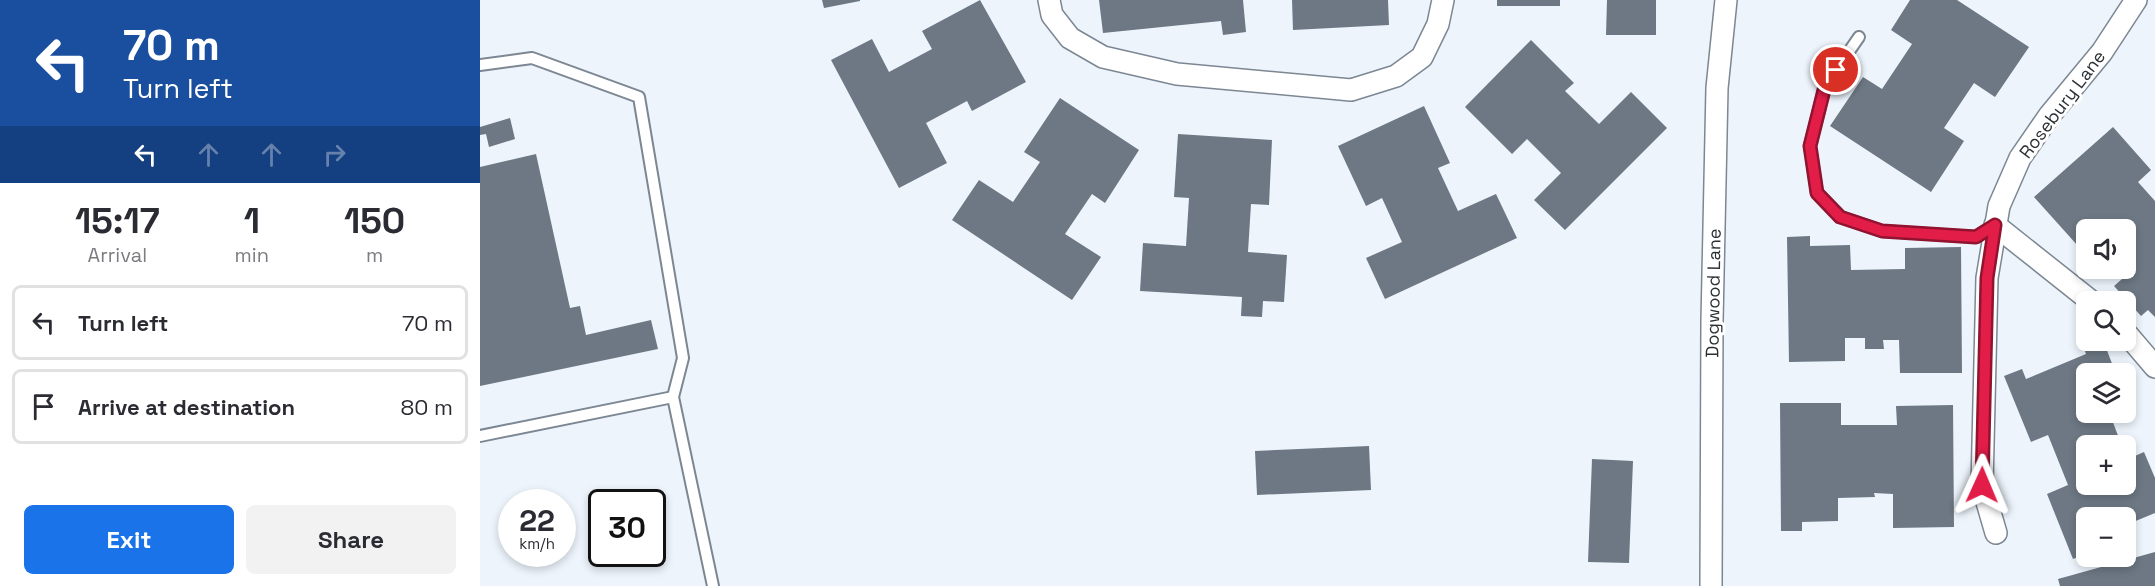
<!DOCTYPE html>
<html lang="en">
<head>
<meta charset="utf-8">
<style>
  :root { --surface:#fff; --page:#f2f2f3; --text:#2b2b33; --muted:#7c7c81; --line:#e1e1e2; --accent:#1a73e8 }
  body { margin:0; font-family:"Space Grotesk",sans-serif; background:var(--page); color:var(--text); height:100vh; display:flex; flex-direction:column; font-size:22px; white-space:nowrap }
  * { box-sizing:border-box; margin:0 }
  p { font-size:20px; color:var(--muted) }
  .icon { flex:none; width:33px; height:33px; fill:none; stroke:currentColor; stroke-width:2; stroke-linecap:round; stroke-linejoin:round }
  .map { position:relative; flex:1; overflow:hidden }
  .sheet { display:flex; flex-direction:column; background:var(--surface); width:480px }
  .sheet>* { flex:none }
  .guide { background:#1a4fa0; color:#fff; overflow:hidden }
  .controls { position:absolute; left:1596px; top:219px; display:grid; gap:12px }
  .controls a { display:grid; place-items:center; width:60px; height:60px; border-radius:9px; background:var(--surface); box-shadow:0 3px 9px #0003; font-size:30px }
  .speed { position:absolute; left:18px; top:489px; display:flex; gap:12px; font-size:30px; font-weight:700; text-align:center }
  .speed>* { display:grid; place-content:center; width:78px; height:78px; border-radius:50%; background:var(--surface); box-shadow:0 3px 9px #0003; line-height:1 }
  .speed small { font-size:15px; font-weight:400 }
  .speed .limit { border:3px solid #111; border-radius:9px; background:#fff; color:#111 }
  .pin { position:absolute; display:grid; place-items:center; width:51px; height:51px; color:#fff; margin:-26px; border:3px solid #fff; border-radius:50%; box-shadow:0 2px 6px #0007 }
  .me { position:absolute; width:66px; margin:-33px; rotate:1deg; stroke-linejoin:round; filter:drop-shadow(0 0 4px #0008) }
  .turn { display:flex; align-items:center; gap:21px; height:126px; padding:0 24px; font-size:27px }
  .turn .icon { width:78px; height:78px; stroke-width:2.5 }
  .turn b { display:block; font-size:42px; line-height:51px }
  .lanes { display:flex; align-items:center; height:57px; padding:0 24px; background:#0003; justify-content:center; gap:30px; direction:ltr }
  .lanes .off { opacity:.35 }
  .eta { display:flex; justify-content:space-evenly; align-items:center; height:102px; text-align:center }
  .eta b { font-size:36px; font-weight:700; line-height:42px }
  .action { display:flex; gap:12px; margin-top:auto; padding:12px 24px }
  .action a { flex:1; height:69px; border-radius:9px; background:var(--accent); color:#fff; font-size:24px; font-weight:700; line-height:69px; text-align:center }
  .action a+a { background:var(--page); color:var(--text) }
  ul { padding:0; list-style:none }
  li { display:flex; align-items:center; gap:18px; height:75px; margin:0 12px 9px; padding:0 12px; border:3px solid var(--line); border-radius:9px }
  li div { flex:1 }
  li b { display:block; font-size:22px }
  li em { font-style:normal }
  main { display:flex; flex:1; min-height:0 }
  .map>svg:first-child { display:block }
  .building { fill:#6d7884 }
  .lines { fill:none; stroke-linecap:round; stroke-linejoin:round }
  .service-casing { stroke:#7c8793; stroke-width:14 }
  .minor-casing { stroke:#7c8793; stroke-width:24 }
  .service { stroke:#fff; stroke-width:10 }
  .minor { stroke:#fff; stroke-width:21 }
  .route-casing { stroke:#92132f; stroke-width:15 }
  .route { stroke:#e11d48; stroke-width:10 }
  .labels { text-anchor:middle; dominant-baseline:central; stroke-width:6; stroke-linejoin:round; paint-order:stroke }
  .street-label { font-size:18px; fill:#2b3035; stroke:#fff }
</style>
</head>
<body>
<main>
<section class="sheet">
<div class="guide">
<div class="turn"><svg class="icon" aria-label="left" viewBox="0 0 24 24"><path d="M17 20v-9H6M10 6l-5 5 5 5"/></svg><div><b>70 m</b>Turn left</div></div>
<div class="lanes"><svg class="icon" aria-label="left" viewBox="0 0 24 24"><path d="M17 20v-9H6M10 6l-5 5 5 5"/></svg><svg class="icon off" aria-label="ahead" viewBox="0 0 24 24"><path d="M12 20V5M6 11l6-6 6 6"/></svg><svg class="icon off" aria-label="ahead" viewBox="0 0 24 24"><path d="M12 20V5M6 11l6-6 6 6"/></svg><svg class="icon off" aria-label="right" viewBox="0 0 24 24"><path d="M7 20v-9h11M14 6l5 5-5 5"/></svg></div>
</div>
<div class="eta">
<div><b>15:17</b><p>Arrival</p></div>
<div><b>1</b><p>min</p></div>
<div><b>150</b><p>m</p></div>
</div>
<ul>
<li><svg class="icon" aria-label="left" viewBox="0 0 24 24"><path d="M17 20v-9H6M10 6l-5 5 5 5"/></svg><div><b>Turn left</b></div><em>70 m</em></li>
<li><svg class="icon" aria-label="arrive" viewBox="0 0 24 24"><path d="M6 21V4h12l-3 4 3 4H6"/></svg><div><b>Arrive at destination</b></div><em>80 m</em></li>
</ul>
<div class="action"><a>Exit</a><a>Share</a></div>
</section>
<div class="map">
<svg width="1675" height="586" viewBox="0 0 1675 586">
  <rect width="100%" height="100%" fill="#edf4fc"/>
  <g class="building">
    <polygon points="342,0 380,0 380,1 344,8"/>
    <polygon points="500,0 546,82 492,111 487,101 446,123 467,163 419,188 351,60 392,39 409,72 452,49 442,31"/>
    <polygon points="619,0 763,0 766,32 743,35 741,21 623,33"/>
    <polygon points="812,0 908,0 909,25 813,30"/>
    <rect x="1017" y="0" width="63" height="6"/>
    <polygon points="1127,0 1176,0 1176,35 1126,35"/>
    <polygon points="1430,0 1477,0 1549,47 1515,97 1494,83 1464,128 1484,141 1451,192 1350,126 1383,77 1402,89 1432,44 1411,30"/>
    <polygon points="1051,40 1094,83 1085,91 1119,124 1151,92 1187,128 1085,230 1054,200 1081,173 1047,139 1032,154 985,107"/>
    <polygon points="580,98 659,150 625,203 612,194 585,234 621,257 592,300 472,220 499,180 533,202 560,162 544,152"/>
    <polygon points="944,106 970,163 958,168 978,211 1016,194 1037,238 905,299 886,258 922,242 902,198 886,206 858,146"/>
    <polygon points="30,118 35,139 9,147 6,134 0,135 0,127"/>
    <polygon points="1633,127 1671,170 1658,182 1675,201 1675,317 1668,310 1661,316 1634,286 1650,272 1646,266 1646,230 1606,230 1606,238 1598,246 1554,197"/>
    <polygon points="698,134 792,140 789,205 771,204 768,252 807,255 804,302 783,301 782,317 761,316 762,297 660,291 663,243 706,246 709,198 694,197"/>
    <polygon points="56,154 90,308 100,306 106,335 171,320 178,349 0,386 0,167"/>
    <polygon points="1330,236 1330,246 1370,245 1371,270 1425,269 1425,248 1481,247 1482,373 1420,373 1419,340 1403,340 1404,349 1385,349 1385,338 1365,338 1365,361 1309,362 1307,237"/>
    <polygon points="1606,339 1606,340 1623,340 1636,374 1606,374 1606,412 1629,412 1642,446 1606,446 1606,484 1646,484 1646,454 1648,459 1664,452 1675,478 1675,513 1646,525 1646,518 1606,518 1606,554 1593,559 1567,494 1588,485 1568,435 1551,442 1524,376 1542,369 1546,379 1606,354 1601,341"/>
    <polygon points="1300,403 1361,403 1361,425 1417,425 1416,406 1473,405 1474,527 1413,528 1413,494 1394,493 1395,497 1358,498 1358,521 1322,522 1322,531 1301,531"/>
    <polygon points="889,446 891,490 777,495 775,451"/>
    <polygon points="1112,459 1153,461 1149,563 1108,562"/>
    <polygon points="1675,552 1675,586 1580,586 1578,579"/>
  </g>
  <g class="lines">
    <defs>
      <g id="service">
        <polyline points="1379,37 1345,86 1330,146 1337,193 1361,217 1402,231 1496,237 1515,225"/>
        <polyline points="0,65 52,58 159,97 203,358 193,397 233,586"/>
        <polyline points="0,436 193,397"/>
      </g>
      <g id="minor">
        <polyline points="569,0 572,15 590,38 623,57 697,74 871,90 916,76 942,57 958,24 963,0"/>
        <polyline points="1515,225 1612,302"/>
        <polyline points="1646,333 1675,367"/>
        <polyline points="1516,533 1502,485 1507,278 1519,206 1540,158 1569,116 1622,52 1656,0"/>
        <polyline points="1231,586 1232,321 1237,88 1246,0"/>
      </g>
    </defs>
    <use href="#service" class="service-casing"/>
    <use href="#minor" class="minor-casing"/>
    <use href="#service" class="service"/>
    <use href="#minor" class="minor"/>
  </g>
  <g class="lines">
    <defs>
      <polyline id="route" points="1356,70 1345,86 1330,146 1337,193 1360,217 1402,231 1496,237 1515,225 1507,278 1502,485"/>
    </defs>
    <use href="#route" class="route-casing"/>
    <use href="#route" class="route"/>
  </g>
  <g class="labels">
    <g class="street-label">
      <text transform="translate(1582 104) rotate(-53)">Rosebury Lane</text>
      <text transform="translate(1233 293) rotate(-89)">Dogwood Lane</text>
    </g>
  </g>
</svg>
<div class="controls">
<a><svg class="icon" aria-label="sound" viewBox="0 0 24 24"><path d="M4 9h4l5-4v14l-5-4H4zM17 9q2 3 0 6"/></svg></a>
<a><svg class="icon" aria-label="search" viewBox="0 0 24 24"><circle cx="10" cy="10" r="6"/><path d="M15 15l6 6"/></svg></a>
<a><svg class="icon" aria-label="layers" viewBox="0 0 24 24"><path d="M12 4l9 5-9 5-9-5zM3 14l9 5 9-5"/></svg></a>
<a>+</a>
<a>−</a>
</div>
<div class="speed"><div>22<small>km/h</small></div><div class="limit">30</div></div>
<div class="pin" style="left:1356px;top:70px;background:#d93025"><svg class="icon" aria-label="arrive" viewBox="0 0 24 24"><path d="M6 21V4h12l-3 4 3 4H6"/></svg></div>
<svg class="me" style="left:1502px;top:485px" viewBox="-20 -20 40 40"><path d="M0-17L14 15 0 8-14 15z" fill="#e11d48" stroke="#fff" stroke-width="4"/></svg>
</div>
</main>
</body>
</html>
